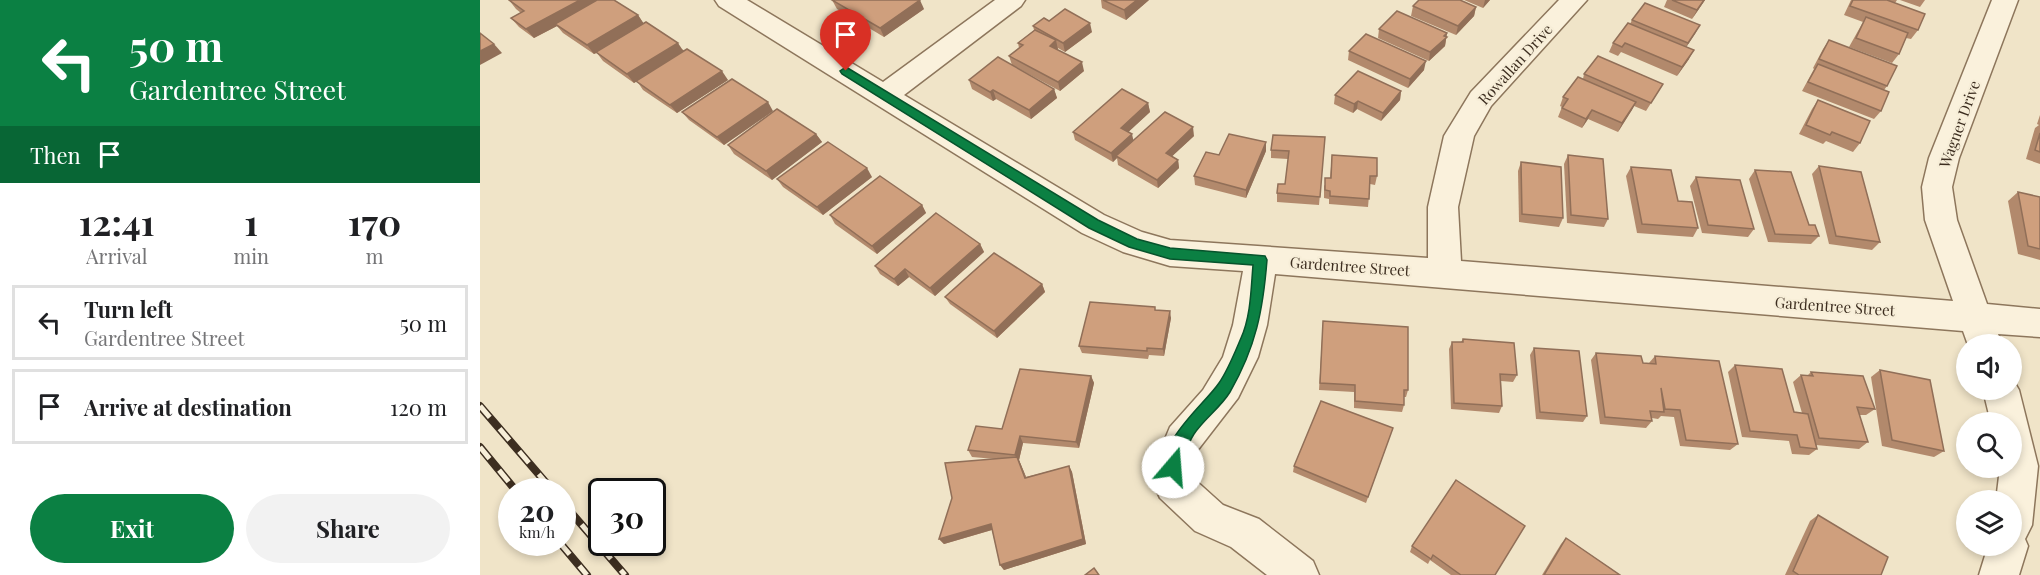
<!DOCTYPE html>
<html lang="en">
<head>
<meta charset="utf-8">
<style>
  :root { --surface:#fff; --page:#f2f2f2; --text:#202124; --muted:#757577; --line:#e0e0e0; --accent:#0b8043 }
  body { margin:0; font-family:"Playfair Display",serif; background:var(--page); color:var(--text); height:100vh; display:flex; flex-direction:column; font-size:22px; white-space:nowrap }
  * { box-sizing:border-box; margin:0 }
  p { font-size:20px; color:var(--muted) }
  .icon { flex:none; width:33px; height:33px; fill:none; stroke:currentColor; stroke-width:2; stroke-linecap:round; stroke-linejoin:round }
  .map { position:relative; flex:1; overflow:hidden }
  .details { display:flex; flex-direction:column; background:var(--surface); width:480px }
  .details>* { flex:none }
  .guide { background:#0b8043; color:#fff; overflow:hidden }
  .tools { position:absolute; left:1476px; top:334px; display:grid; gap:12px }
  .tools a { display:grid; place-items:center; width:66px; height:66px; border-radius:50%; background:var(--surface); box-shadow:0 3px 9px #0003; font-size:30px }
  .speed { position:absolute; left:18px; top:478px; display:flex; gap:12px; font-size:30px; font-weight:700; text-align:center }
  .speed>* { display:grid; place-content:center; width:78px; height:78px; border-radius:50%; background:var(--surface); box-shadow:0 3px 9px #0003; line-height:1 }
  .speed small { font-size:15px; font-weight:400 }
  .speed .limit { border:3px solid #111; border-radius:9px; background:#fff; color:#111 }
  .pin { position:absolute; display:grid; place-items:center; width:51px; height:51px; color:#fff; margin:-62px -26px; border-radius:50% 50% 50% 0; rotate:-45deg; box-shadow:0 0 6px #0007 }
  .pin .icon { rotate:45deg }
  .me { position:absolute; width:66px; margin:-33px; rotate:18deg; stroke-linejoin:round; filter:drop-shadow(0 0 4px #0008) }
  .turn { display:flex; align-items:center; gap:21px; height:126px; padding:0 30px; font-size:27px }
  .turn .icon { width:78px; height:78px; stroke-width:2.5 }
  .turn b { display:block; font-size:42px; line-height:51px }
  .then { display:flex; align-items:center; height:57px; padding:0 30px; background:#0003; gap:12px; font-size:22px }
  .eta { display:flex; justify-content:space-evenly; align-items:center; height:102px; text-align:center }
  .eta b { font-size:36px; font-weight:700; line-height:42px }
  .button { display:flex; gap:12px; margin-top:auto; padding:12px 30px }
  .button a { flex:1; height:69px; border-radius:36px; background:var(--accent); color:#fff; font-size:24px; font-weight:700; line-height:69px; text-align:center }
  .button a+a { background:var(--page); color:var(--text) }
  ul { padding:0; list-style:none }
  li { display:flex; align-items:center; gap:18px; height:75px; margin:0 12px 9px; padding:0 18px; border:3px solid var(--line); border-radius:0px }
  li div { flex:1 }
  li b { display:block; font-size:22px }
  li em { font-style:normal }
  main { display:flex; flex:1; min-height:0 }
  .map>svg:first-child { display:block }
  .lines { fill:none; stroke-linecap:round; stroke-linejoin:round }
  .minor-casing { stroke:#8d765c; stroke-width:3 }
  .minor { fill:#faf1dc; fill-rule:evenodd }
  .rail-casing { stroke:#3d2e20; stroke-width:8 }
  .rail { stroke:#f7eed8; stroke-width:5; stroke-dasharray:15; stroke-linecap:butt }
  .wall { fill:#b2896c }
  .shaded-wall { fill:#916f58 }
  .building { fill:#cf9f7d; stroke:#916f58; stroke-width:1.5 }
  .route { fill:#0b8043; stroke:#07532c; stroke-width:1.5 }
  .labels { text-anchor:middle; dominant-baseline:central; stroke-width:4.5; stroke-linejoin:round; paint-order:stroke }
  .street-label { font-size:15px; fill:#3d2e20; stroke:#f7eed8 }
</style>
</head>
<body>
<main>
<section class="details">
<div class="guide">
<div class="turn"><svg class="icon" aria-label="left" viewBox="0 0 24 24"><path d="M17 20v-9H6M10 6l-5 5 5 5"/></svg><div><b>50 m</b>Gardentree Street</div></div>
<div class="then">Then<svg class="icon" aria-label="arrive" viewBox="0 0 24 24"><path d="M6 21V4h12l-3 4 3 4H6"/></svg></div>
</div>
<div class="eta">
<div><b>12:41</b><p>Arrival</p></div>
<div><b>1</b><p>min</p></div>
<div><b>170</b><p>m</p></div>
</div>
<ul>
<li><svg class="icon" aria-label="left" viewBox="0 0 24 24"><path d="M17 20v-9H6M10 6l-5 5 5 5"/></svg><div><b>Turn left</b><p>Gardentree Street</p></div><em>50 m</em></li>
<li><svg class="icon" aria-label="arrive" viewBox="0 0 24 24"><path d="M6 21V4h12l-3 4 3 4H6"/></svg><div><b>Arrive at destination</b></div><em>120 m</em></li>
</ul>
<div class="button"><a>Exit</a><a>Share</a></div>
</section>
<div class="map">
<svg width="1560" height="575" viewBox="0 0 1560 575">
  <rect width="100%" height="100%" fill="#f0e4c8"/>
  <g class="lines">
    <defs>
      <g id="minor">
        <polygon points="235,0 267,0 403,82 515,0 545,0 541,6 424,95 624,215 662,232 690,240 948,258 948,207 964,136 991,92 1079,0 1107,0 1011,106 994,136 978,207 981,261 1473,301 1445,220 1442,187 1449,158 1512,0 1538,0 1479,158 1472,187 1477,220 1507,304 1560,309 1560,337 1518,334 1522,345 1488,345 1483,331 795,274 787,325 778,357 758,398 717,451 713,478 743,505 779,519 833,561 839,575 787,575 751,547 715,531 680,498 674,485 680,451 690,427 723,390 743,357 753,325 763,271 690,266 643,252 602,233 239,6"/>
        <polygon points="1532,378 1539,390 1558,466 1552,525 1545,539 1548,546 1539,575 1499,575 1508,546 1532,546 1532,501 1516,501 1520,468 1532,468 1532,423 1511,423 1503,390 1532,390"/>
      </g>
    </defs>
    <use href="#minor" class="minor-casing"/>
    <use href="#minor" class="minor"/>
    <defs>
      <g id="rail">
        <polyline points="0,406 74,492"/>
        <polyline points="0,447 37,492"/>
        <polyline points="82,502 145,575"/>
        <polyline points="80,543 107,575"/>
      </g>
    </defs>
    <use href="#rail" class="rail-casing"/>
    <use href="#rail" class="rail"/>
  </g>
  <g class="wall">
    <polygon points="29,0 158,15 163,23 248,80 197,113 163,90 157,81 154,83 123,61 117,53 114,54 83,33 77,26 54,38 39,27 31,18 41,13 36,9"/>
    <polygon points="352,0 444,9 404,37 357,9"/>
    <polygon points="621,0 669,0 646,20 622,8"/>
    <polygon points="984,0 1010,0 1003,8"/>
    <polygon points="1187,0 1225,0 1212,19 1184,7"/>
    <polygon points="1371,0 1417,0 1415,3 1438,30 1431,39 1426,38 1419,54 1412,63 1369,47 1383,22 1364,15"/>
    <polygon points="1420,0 1445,0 1440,7"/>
    <polygon points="933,6 996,7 994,16 976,35 931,16"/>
    <polygon points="1152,20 1220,25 1206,47 1209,59 1197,76 1141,52 1138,56 1129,52 1133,43 1150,24"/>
    <polygon points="569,21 612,32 585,52 578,48 578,50 604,71 580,91 532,65 529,56 539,48 538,43 554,30 553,26"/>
    <polygon points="899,29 967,33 965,46 949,61 898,38"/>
    <polygon points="1349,40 1407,86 1404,90 1401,111 1394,119 1322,91 1334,69 1333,68 1343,49"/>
    <polygon points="869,51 944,70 928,88 868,60"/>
    <polygon points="1104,74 1178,92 1166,111 1154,106 1138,132 1108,119 1102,128 1078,117 1082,107 1080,106 1083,97 1103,79"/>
    <polygon points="489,80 574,89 577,98 551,119 516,99 513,101 492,89"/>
    <polygon points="921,91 920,100 901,121 877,109 873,113 854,104 855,95"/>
    <polygon points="1338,100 1380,143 1373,152 1346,141 1343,144 1319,134 1332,109"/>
    <polygon points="668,103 670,112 648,132 653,141 714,136 692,156 698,160 699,168 678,188 638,165 637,158 633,162 595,140 593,132"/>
    <polygon points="293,111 244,145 209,120 202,112"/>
    <polygon points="1560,115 1560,164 1546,159 1555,128 1559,125 1557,124"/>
    <polygon points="336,134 342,142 292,180 254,154 248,145"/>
    <polygon points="845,137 839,205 797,202 797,193 805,184 808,159 791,158 791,150"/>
    <polygon points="786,151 766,198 715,185 714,176 739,155"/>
    <polygon points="852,155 897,176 895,185 890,184 888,207 849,204 849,199 844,198 844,186 850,178"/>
    <polygon points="1088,155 1128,219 1124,227 1087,223 1084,164"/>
    <polygon points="1041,162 1083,218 1079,227 1039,222 1038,171"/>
    <polygon points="1339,166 1400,242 1392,250 1349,244 1332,174"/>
    <polygon points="1151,167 1198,201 1218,228 1213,237 1157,233 1146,176"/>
    <polygon points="1275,170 1329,225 1339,236 1331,244 1288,242 1269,179"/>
    <polygon points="392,177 343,215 303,187 297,179"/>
    <polygon points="1216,177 1274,229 1268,237 1222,233 1210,186"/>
    <polygon points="1538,192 1560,197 1560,260 1538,254 1528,201"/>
    <polygon points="442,205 446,213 397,254 355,224 350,215"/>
    <polygon points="500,244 504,252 455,296 429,277 418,286 400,274 395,266"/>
    <polygon points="562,284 565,292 517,338 470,304 465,297"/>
    <polygon points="676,310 691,318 684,356 669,355 668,359 602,353 599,346"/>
    <polygon points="843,321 928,390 926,397 924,397 924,405 922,412 874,408 874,392 839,390"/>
    <polygon points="983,339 1037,375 1033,382 1021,381 1022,406 1019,413 971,409 969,349 972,342 981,342"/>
    <polygon points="1054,348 1107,416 1103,422 1056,419 1050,355"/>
    <polygon points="1116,353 1163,363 1169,363 1175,356 1258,444 1250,450 1200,446 1194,417 1181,416 1178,419 1172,418 1172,421 1166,428 1120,424 1111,360"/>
    <polygon points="1255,365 1314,412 1322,413 1313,382 1321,375 1327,376 1331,372 1395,409 1386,415 1379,415 1388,442 1379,449 1336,445 1337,449 1329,455 1312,454 1309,441 1262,437 1248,372"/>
    <polygon points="1400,370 1464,451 1454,457 1402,446 1391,377"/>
    <polygon points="611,376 614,383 599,448 543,443 539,460 546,477 589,466 592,472 606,544 524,570 520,565 512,530 464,544 459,539 515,459 492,457 488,450"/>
    <polygon points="913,428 886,503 813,472 814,466"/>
    <polygon points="1338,515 1401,575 1305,575 1330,521"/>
    <polygon points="1086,538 1140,575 1062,575 1081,544"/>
    <polygon points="932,546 1015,575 971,575 950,560 948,564 930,552"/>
  </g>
  <g class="shaded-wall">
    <polygon points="100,0 124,0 75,24 77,26 54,38 46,29"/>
    <polygon points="440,0 444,9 404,37 400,28"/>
    <polygon points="657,0 669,0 646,20 644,10"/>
    <polygon points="1005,0 1010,0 1003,8"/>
    <polygon points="1224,0 1225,0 1212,19 1217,10"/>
    <polygon points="996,7 994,16 976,35 978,26"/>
    <polygon points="158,15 164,24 114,54 107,45"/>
    <polygon points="610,23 612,32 585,52 583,43"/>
    <polygon points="1220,25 1215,34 1203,52 1208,43"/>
    <polygon points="967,33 965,46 949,61 950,52"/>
    <polygon points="576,40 578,50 570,46"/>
    <polygon points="198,43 204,52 154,83 147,74"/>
    <polygon points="14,44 22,53 0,65 0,51"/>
    <polygon points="1214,50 1209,59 1197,76 1202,67"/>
    <polygon points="946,61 944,70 928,88 930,79"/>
    <polygon points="602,62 604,71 580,91 578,82"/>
    <polygon points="242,71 248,80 197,113 190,105"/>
    <polygon points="574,89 577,98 551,119 549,110"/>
    <polygon points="513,90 516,99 513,101 510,92"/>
    <polygon points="921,91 920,100 901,121 903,113"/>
    <polygon points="878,101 877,109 873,113 874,104"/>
    <polygon points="288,102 293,111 244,145 237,137"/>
    <polygon points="1156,102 1152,110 1138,132 1142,123"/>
    <polygon points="668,103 670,112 643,137 641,128"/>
    <polygon points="1112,110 1108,119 1102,128 1106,119"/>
    <polygon points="713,127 714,136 687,161 686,153"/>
    <polygon points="336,134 342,142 292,180 286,171"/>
    <polygon points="652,134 654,143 636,156 637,158 633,162 631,153"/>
    <polygon points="786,142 786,151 766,198 766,190"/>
    <polygon points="698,160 699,168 678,188 677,180"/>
    <polygon points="387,168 392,177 343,215 337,207"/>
    <polygon points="442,205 446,213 397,254 392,246"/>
    <polygon points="500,244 504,252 455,296 450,288"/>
    <polygon points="425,269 429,277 418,286 414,279"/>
    <polygon points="562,284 565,292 517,338 514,331"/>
    <polygon points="690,311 691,318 684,356 683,349"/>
    <polygon points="611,376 614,383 599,448 596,442"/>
    <polygon points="540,436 543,443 539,460 549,484 535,455"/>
    <polygon points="589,466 592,472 606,544 524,570 520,565"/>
    <polygon points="511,524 515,529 464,544 459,539"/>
  </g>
  <g class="building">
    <polygon points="29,0 100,0 46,29 31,18 44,11"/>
    <polygon points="117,0 134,0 158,15 107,45 75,24"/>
    <polygon points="352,0 440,0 400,28"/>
    <polygon points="623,0 657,0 644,10"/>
    <polygon points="939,0 980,0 996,7 978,26 933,6"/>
    <polygon points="1192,0 1224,0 1217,10"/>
    <polygon points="1373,0 1407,0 1445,14 1438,30 1370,6"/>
    <polygon points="1165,3 1220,25 1208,43 1152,20"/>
    <polygon points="585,9 610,23 583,43 553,26 564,18 569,21"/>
    <polygon points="917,11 967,33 964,36 967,37 950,52 899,29"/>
    <polygon points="1386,17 1428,33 1419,54 1376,38"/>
    <polygon points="166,22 198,43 147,74 116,52"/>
    <polygon points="1148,23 1214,50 1202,67 1145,43 1142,47 1133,43"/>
    <polygon points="555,30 576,40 570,46 602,62 578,82 529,56 543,45 538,43"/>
    <polygon points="0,33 14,44 0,51"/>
    <polygon points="886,34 946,61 930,79 869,51"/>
    <polygon points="1349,40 1417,66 1407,86 1339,59"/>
    <polygon points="207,49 242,71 190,105 156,81"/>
    <polygon points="1118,56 1183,84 1171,103 1104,74"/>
    <polygon points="518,57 574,89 549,110 513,90 510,92 489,80"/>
    <polygon points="1338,64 1409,92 1401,111 1328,82"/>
    <polygon points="878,71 921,91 903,113 878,101 874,104 855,95"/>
    <polygon points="1098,77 1156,102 1142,123 1112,110 1106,119 1082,108 1088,99 1083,97"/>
    <polygon points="252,79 288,102 237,137 202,112"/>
    <polygon points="642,89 668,103 641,128 652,134 631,153 593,132"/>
    <polygon points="1338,100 1390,121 1380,143 1352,132 1350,135 1326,125"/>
    <polygon points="297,109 336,134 286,171 248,145"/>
    <polygon points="685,112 713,127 686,153 698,160 677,180 636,156"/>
    <polygon points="1560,133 1560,152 1555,150"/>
    <polygon points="749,134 786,142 766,190 714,176 726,152 739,155"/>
    <polygon points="793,135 845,137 840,197 797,193 798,184 805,184 809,151 791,150"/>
    <polygon points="348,142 387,168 337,207 297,179"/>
    <polygon points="852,155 897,158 897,176 890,176 889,199 850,196 850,191 845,190 845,178 851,178"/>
    <polygon points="1088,155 1123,159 1128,219 1091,215"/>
    <polygon points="1041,162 1081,167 1083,218 1042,214"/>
    <polygon points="1339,166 1381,172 1400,242 1356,236"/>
    <polygon points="1151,167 1191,170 1198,201 1212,202 1218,228 1162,224"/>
    <polygon points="1275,170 1311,172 1329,225 1335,225 1339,236 1295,234"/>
    <polygon points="400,176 442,205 392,246 350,215"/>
    <polygon points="1216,177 1260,180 1274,229 1228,225"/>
    <polygon points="1538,192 1560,197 1560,249 1548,246"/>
    <polygon points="456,213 500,244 450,288 425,269 414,279 395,266"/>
    <polygon points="514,253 562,284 514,331 465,297"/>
    <polygon points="610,302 675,307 675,310 690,311 683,349 667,348 667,351 599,346"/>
    <polygon points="843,321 928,327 928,390 924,390 924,405 875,401 875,385 840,383"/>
    <polygon points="983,339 1034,343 1037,375 1020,374 1022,406 974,403 972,342 983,342"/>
    <polygon points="1054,348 1099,351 1107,416 1060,412"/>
    <polygon points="1116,353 1161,356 1163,363 1176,364 1175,356 1239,361 1258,444 1206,440 1200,410 1185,409 1181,388 1184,412 1170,411 1172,421 1125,417"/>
    <polygon points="1255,365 1302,369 1314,412 1328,414 1337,449 1320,447 1317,435 1270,431"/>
    <polygon points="540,369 611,376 596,442 540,436 535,455 488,450 496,426 522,429"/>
    <polygon points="1400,370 1450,380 1464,451 1412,440"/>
    <polygon points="1331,372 1383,376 1395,409 1377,407 1388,442 1339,438 1321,375 1333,376"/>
    <polygon points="841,401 913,428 888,497 814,466"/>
    <polygon points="537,457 545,478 589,466 603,539 520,565 511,524 459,539 472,498 465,463"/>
    <polygon points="976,480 1045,526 1015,575 981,575 953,555 951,559 932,546"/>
    <polygon points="1338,515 1408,557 1401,575 1319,575 1313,571"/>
    <polygon points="1086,538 1140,575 1064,575"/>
    <polygon points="614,568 619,575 605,575"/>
  </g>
  <path class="route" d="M 366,67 L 618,220 L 657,239 L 690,248 L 785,256 L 787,260 C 783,310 776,347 750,392 C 741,407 724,419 714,434 C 706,446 705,459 699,472 L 693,474 L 688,472 C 675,443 725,404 739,383 C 748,370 755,352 761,338 C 771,316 771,288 773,265 L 690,259 L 649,247 L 609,228 L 362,74 L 360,71 Z"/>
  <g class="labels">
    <g class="street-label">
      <text transform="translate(1035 64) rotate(-48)">Rowallan Drive</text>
      <text transform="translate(1479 124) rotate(-70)">Wagner Drive</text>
      <text transform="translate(870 266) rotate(4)">Gardentree Street</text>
      <text transform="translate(1355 306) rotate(4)">Gardentree Street</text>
    </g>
  </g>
</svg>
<div class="tools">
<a><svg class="icon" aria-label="sound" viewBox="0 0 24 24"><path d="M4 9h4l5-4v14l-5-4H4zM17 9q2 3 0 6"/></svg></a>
<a><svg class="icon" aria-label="search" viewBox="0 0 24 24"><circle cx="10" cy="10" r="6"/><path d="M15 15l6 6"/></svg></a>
<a><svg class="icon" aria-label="layers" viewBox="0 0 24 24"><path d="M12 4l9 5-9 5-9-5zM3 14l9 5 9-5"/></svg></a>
</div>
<div class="speed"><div>20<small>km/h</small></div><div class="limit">30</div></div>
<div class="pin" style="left:366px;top:71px;background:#d93025"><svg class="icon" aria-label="arrive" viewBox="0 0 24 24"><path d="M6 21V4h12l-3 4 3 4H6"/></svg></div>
<svg class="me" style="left:693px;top:467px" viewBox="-20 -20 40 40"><circle r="19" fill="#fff"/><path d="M0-13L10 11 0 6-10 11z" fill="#0b8043"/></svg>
</div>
</main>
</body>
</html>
